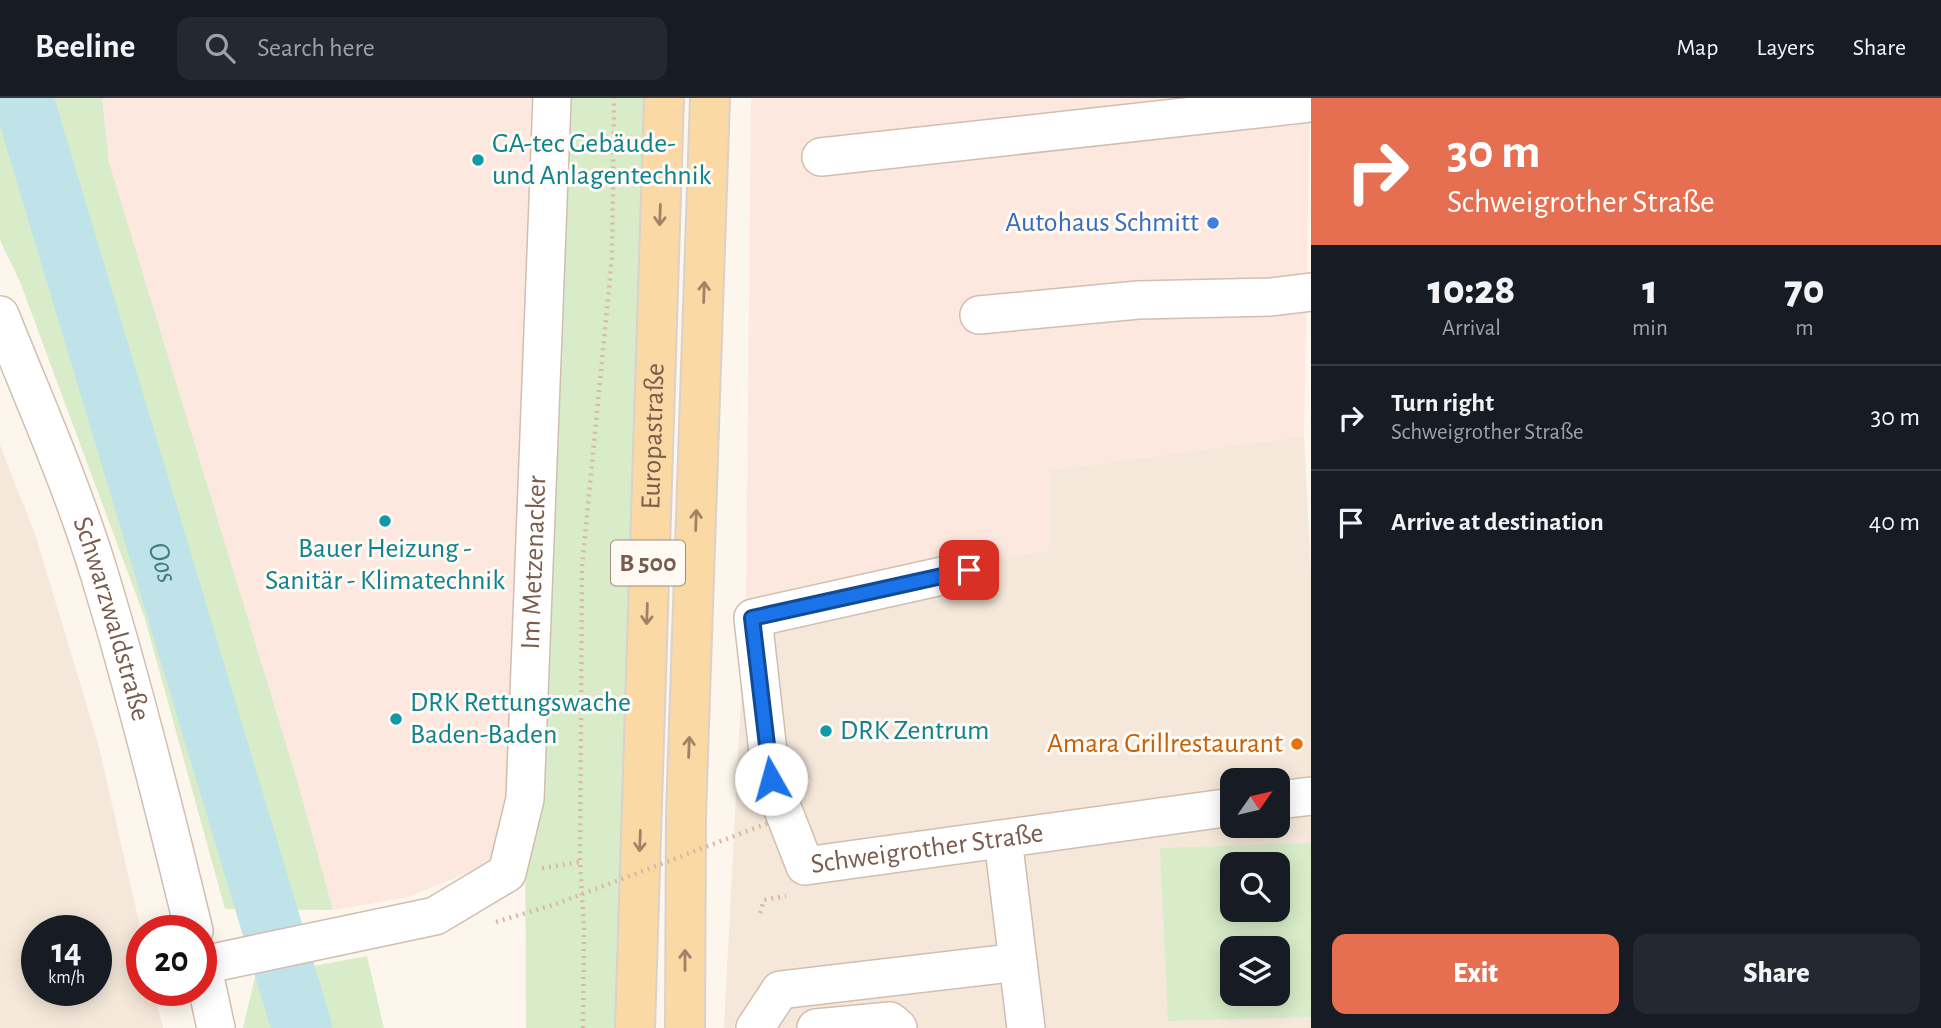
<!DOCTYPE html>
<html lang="en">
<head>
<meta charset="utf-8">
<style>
  :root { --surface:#171b24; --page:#242831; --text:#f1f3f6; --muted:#9ea1a6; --line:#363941; --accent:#e76f51 }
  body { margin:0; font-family:"Alegreya Sans",sans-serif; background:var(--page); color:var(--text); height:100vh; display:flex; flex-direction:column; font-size:26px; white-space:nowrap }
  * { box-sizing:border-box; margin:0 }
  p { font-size:23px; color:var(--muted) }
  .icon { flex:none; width:38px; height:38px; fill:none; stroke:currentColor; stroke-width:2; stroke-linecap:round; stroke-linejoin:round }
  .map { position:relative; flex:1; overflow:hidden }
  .panel { display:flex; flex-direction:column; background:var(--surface); width:630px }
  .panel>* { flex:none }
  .hud { background:#e76f51; color:#fff; overflow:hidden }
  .needle { width:46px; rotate:56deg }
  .buttons { position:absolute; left:1220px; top:670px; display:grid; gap:14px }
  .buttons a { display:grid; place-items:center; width:70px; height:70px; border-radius:14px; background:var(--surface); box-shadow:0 4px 18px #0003; font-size:35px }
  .speed { position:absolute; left:21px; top:817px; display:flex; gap:14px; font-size:35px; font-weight:700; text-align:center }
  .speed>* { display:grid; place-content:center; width:91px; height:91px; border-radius:50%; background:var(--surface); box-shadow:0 4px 18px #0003; line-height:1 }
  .speed small { font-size:18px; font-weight:400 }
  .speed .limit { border:10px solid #d22; background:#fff; color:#111 }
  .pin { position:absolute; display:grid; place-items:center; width:60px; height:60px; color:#fff; margin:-30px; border-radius:14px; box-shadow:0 4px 10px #0006 }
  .me { position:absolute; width:77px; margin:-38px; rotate:353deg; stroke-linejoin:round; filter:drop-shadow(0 0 5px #0008) }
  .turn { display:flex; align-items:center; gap:24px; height:147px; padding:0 21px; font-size:32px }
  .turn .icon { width:91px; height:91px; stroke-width:2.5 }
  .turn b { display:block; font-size:49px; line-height:60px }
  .eta { display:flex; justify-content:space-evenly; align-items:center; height:119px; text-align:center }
  .eta b { font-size:42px; font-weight:800; line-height:49px }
  .cta { display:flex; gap:14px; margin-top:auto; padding:14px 21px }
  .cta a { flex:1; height:80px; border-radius:14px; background:var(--accent); color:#fff; font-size:28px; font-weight:800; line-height:80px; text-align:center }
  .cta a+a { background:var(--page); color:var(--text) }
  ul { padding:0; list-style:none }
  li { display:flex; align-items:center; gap:21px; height:105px; padding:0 21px; border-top:2px solid var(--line) }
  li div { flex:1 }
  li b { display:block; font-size:26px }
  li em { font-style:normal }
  header { display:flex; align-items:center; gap:42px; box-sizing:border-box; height:98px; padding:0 35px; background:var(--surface); border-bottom:2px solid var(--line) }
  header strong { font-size:33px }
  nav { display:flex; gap:38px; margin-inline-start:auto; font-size:24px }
  .search { width:490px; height:63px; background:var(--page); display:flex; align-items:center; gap:18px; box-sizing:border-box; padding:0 24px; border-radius:14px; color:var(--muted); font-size:26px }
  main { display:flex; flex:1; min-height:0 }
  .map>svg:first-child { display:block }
  .residential { fill:#f5e8da; fill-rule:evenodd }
  .commercial { fill:#fde8e0 }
  .green { fill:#d8ecc9; fill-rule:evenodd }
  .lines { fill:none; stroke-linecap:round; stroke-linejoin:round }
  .river { stroke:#bfe3e8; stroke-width:60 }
  .minor-casing { stroke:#d1beb0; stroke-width:40 }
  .major-casing { stroke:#dad1cd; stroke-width:42 }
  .path { stroke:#d9b8a5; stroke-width:4.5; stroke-dasharray:2 5; stroke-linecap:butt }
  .minor { stroke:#fff; stroke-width:37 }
  .major { stroke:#fbd9a5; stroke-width:38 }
  .path-bridge { stroke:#d9b8a5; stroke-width:4.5; stroke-dasharray:2 5; stroke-linecap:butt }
  .oneway { stroke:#a18267 }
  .route-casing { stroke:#114b97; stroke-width:18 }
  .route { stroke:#1a73e8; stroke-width:12 }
  .culture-dot { fill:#0f9aa8; stroke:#fffaf3; stroke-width:2.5 }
  .shop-dot { fill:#3f7fe0; stroke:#fffaf3; stroke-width:2.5 }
  .food-dot { fill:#e8710a; stroke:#fffaf3; stroke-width:2.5 }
  .labels { text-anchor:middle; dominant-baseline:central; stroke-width:6; stroke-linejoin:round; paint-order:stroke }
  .shield { fill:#fffaf3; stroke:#a28b7f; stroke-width:2 }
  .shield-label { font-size:26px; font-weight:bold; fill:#7a5c4d }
  .culture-label { font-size:28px; fill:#0d838f; stroke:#fffaf3; text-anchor:start }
  .shop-label { font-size:28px; fill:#366cbe; stroke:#fffaf3; text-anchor:end }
  .street-label { font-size:28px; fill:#7a5c4d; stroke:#fffaf3 }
  .food-label { font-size:28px; fill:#c56008; stroke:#fffaf3; text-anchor:end }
  .water-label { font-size:30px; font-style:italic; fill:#437c86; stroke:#fffaf3 }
</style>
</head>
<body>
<header>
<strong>Beeline</strong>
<div class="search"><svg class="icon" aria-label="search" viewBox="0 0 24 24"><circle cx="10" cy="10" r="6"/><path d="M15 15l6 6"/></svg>Search here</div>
<nav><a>Map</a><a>Layers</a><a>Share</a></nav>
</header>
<main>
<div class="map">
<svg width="1311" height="930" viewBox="0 0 1311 930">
  <rect width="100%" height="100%" fill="#fdf6ec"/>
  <g class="residential">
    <path d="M 1304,338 L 1311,476 L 1311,930 L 724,930 L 746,503 L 1049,452 L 1050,372 ZM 1232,682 L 1278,682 L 1278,728 L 1232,728 ZM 1232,766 L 1278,766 L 1278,812 L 1232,812 ZM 1232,850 L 1278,850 L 1278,896 L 1232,896 Z"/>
    <path d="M 0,347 L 36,439 L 98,645 L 142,837 L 142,892 L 154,893 L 163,930 L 0,930 ZM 37,833 L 96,833 L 96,892 L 37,892 Z"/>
  </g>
  <g class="commercial">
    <polygon points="102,0 551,0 526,751 408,799 333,812 298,685 109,64"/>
    <polygon points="751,0 1310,0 1304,338 1050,372 1049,452 746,503"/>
  </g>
  <g class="green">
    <polygon points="0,0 102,0 109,64 298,685 333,812 225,811 145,521 20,184 0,142"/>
    <polygon points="552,0 644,0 617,930 526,930 525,701"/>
    <path d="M 1311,745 L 1311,919 L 1168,923 L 1160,750 ZM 1232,766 L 1278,766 L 1278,812 L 1232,812 ZM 1232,850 L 1278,850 L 1278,896 L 1232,896 Z"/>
    <polygon points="367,858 384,930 243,930 255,879"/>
  </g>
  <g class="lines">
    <path class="river" id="s1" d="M 23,0 L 302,930"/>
    <defs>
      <g id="minor">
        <polyline points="821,59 1311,5"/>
        <path id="s2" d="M 0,217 C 34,302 72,387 99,475 C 135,593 165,713 194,833"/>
        <polyline points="979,217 1138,202 1271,199 1311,194"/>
        <path id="s3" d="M 969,472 L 753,520 L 771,681 L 805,768 L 1232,709"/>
        <polyline points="1278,702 1311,698"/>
        <polyline points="1003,741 1026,930"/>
        <polyline points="201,861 216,930"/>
        <path id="s4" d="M 203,867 L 435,818 L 507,775 L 525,701 L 552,0"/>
        <polyline points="755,930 780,892 1018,864"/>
        <polyline points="816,930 890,923 898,930"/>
      </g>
      <g id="major">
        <path id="s5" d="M 635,930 L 664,0"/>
        <polyline points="685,930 686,717 710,0"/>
      </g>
    </defs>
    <use href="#minor" class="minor-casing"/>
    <use href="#major" class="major-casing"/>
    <g class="path">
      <polyline points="542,770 580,764"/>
      <polyline points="760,815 764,802 786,798"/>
      <polyline points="496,824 556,806"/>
      <polyline points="583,930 584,831 580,764 582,469 612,159 614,0"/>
    </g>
    <use href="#minor" class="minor"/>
    <use href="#major" class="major"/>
    <polyline class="path-bridge" points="556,806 771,724"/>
  </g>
  <defs><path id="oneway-shaft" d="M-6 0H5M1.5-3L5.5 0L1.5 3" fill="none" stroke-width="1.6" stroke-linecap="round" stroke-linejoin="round" transform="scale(1.75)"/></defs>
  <g class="oneway">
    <use href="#oneway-shaft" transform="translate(660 117) rotate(92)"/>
    <use href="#oneway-shaft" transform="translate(704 194) rotate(-88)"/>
    <use href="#oneway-shaft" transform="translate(696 422) rotate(-88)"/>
    <use href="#oneway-shaft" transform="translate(647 516) rotate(92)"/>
    <use href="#oneway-shaft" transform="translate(689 649) rotate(-88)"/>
    <use href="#oneway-shaft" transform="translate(640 743) rotate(92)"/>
    <use href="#oneway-shaft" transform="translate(685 862) rotate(-90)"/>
  </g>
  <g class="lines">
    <defs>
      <polyline id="route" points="771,681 752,520 969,472"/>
    </defs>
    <use href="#route" class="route-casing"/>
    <use href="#route" class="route"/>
  </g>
  <g class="culture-dot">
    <circle cx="478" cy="62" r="7"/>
    <circle cx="385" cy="423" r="7"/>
    <circle cx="396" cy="621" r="7"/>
    <circle cx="826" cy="633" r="7"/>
  </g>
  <circle class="shop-dot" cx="1213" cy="125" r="7"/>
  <circle class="food-dot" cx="1297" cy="646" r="7"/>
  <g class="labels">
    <rect class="shield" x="611" y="442.5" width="74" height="45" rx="5"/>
    <g class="shield-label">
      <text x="648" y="465">B 500</text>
    </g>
    <g class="culture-label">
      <text x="492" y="46">GA-tec Gebäude-<tspan x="492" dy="32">und Anlagentechnik</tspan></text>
      <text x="385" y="451" text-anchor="middle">Bauer Heizung -<tspan x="385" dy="32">Sanitär - Klimatechnik</tspan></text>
      <text x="410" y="605">DRK Rettungswache<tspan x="410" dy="32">Baden-Baden</tspan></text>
      <text x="840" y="633">DRK Zentrum</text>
    </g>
    <g class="shop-label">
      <text x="1199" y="125">Autohaus Schmitt</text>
    </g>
    <g class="street-label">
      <text stroke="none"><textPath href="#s5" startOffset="592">Europastraße</textPath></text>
      <text stroke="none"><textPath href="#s4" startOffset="634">Im Metzenacker</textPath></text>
      <text stroke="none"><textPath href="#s2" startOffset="324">Schwarzwaldstraße</textPath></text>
      <text stroke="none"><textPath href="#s3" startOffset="600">Schweigrother Straße</textPath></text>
    </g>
    <g class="food-label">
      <text x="1283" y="646">Amara Grillrestaurant</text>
    </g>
    <g class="water-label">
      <text stroke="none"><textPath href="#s1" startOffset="485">Oos</textPath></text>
    </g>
  </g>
</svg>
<div class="buttons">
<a><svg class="needle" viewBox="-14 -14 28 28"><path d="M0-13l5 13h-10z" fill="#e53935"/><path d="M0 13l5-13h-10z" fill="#9ea1a6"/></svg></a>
<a><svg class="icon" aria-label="search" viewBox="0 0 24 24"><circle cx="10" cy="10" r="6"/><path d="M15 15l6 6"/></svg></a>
<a><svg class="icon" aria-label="layers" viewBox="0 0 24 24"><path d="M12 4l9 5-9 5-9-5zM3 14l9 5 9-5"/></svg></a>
</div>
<div class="speed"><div>14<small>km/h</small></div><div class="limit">20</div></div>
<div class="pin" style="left:969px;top:472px;background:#d93025"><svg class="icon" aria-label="arrive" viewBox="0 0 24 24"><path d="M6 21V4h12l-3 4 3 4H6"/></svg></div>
<svg class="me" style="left:771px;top:681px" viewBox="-20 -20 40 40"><circle r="19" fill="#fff"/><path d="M0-13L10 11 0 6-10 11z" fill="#1a73e8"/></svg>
</div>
<section class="panel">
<div class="hud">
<div class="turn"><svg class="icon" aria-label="right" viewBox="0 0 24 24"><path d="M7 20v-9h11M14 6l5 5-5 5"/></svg><div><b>30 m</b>Schweigrother Straße</div></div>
</div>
<div class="eta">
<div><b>10:28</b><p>Arrival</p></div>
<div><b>1</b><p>min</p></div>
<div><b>70</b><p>m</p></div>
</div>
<ul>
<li><svg class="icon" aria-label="right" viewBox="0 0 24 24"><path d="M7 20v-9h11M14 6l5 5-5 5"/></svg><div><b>Turn right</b><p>Schweigrother Straße</p></div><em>30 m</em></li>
<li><svg class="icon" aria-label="arrive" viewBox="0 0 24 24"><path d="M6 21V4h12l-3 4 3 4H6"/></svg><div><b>Arrive at destination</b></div><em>40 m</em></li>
</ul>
<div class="cta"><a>Exit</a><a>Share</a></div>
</section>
</main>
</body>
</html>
